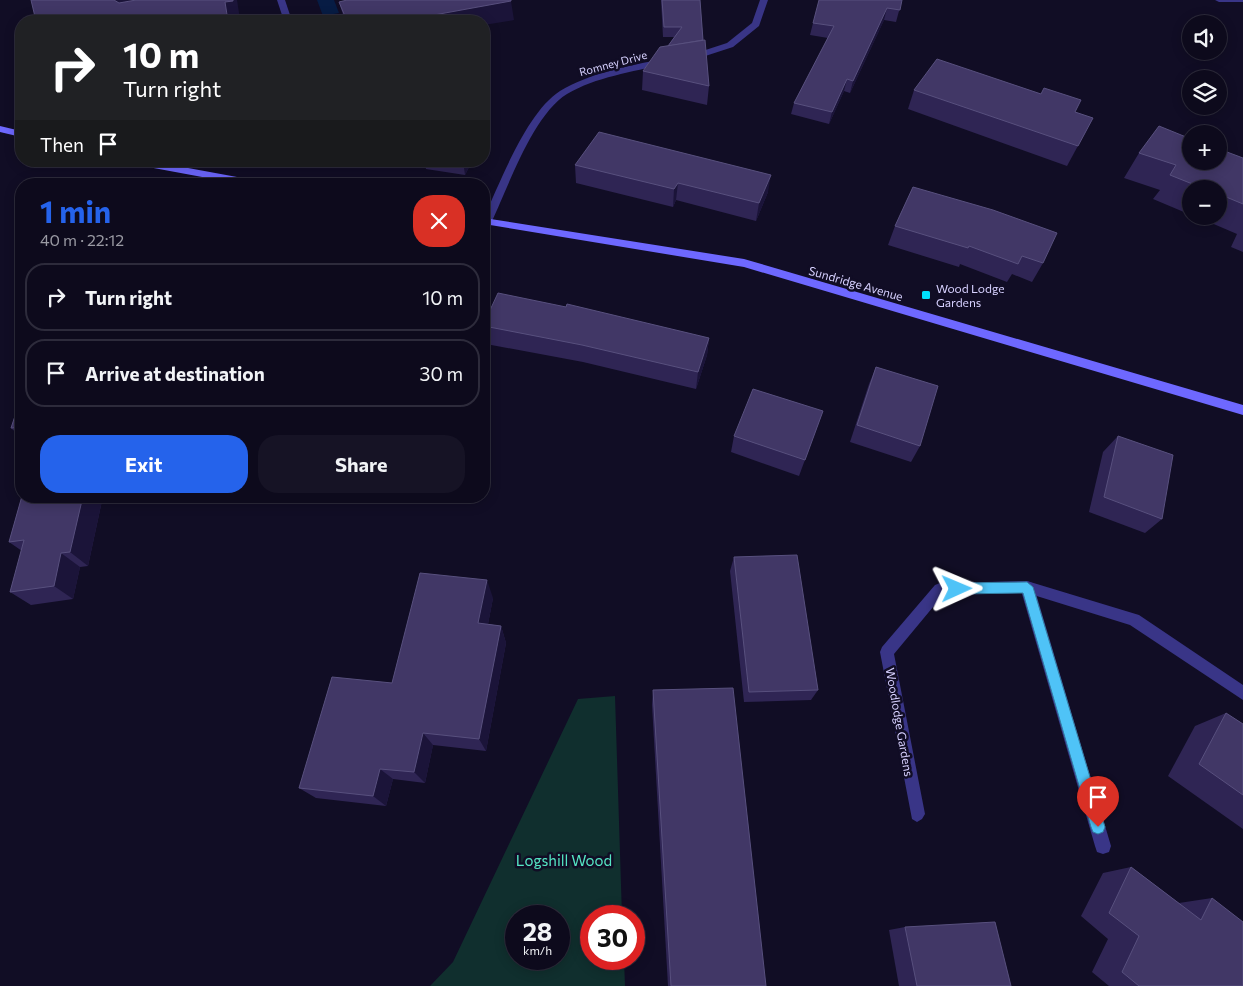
<!DOCTYPE html>
<html lang="en">
<head>
<meta charset="utf-8">
<style>
  :root { --surface:#0d0a1c; --page:#161325; --text:#f1f3f6; --muted:#9a9aa3; --line:#2d2b3b; --accent:#2563eb }
  body { margin:0; font-family:Commissioner,sans-serif; background:var(--page); color:var(--text); height:100vh; display:flex; flex-direction:column; font-size:19px; white-space:nowrap }
  * { box-sizing:border-box; margin:0 }
  p { font-size:16px; color:var(--muted) }
  .icon { flex:none; width:28px; height:28px; fill:none; stroke:currentColor; stroke-width:2; stroke-linecap:round; stroke-linejoin:round }
  .map { position:relative; flex:1; overflow:hidden }
  .side { position:absolute; left:15px; top:178px; width:475px; height:325px; display:flex; flex-direction:column; background:var(--surface); border-radius:20px; box-shadow:0 2px 12px #0003,0 0 0 1px var(--line) }
  .side>* { flex:none }
  .banner { position:absolute; left:15px; top:15px; width:475px; height:152px; border-radius:20px; box-shadow:0 2px 12px #0003,0 0 0 1px var(--line); background:#202124; color:#fff; overflow:hidden }
  .controls { position:absolute; left:1182px; top:15px; display:grid; gap:10px }
  .controls a { display:grid; place-items:center; width:45px; height:45px; border-radius:50%; background:var(--surface); box-shadow:0 2px 12px #0003,0 0 0 1px var(--line); font-size:25px }
  .speed { position:absolute; left:505px; top:905px; display:flex; gap:10px; font-size:25px; font-weight:700; text-align:center }
  .speed>* { display:grid; place-content:center; width:65px; height:65px; border-radius:50%; background:var(--surface); box-shadow:0 2px 12px #0003,0 0 0 1px var(--line); line-height:1 }
  .speed small { font-size:12px; font-weight:400 }
  .speed .limit { border:8px solid #d22; background:#fff; color:#111 }
  .pin { position:absolute; display:grid; place-items:center; width:42px; height:42px; color:#fff; margin:-51px -21px; border-radius:50% 50% 50% 0; rotate:-45deg; box-shadow:0 0 5px #0007 }
  .pin .icon { rotate:45deg }
  .me { position:absolute; width:55px; margin:-28px; rotate:89deg; stroke-linejoin:round; filter:drop-shadow(0 0 4px #0008) }
  .turn { display:flex; align-items:center; gap:18px; height:105px; padding:0 25px; font-size:22px }
  .turn .icon { width:65px; height:65px; stroke-width:2.5 }
  .turn b { display:block; font-size:35px; line-height:42px }
  .then { display:flex; align-items:center; height:48px; padding:0 25px; background:#0003; gap:10px; font-size:19px }
  .round { display:grid; place-items:center; flex:none; width:52px; height:52px; border-radius:20px; background:var(--page) }
  .headline { display:flex; align-items:center; justify-content:space-between; height:85px; padding:0 25px }
  h1 { font-size:30px; font-weight:700; line-height:38px; color:var(--accent) }
  .cta { display:flex; gap:10px; margin-top:auto; padding:10px 25px }
  .cta a { flex:1; height:58px; border-radius:20px; background:var(--accent); color:#fff; font-size:20px; font-weight:700; line-height:58px; text-align:center }
  .cta a+a { background:var(--page); color:var(--text) }
  ul { padding:0; list-style:none }
  li { display:flex; align-items:center; gap:15px; height:68px; margin:0 10px 8px; padding:0 15px; border:2px solid var(--line); border-radius:20px }
  li div { flex:1 }
  li b { display:block; font-size:19px }
  li em { font-style:normal }
  .map>svg:first-child { display:block }
  .green { fill:#102f2e; fill-rule:evenodd }
  .water { fill:#071c44 }
  .lines { fill:none; stroke-linecap:round; stroke-linejoin:round }
  .lane { fill:#393587; fill-rule:evenodd }
  .street { fill:#393587; fill-rule:evenodd }
  .secondary { fill:#6e68ff; fill-rule:evenodd }
  .wall { fill:#2f2554 }
  .shaded-wall { fill:#1b1439 }
  .building { fill:#413766; stroke:#58507e }
  .route { fill:#4fc3f7; stroke:#337fa1 }
  .poi-dot { fill:#00dffc; stroke:#110d25; stroke-width:2 }
  .labels { text-anchor:middle; dominant-baseline:central; stroke-width:5; stroke-linejoin:round; paint-order:stroke }
  .far-street-label { font-size:11px; fill:#d7d1ff; stroke:#110d25 }
  .street-label { font-size:12px; fill:#d7d1ff; stroke:#110d25 }
  .poi-label { font-size:12px; fill:#d7d1ff; stroke:#110d25; text-anchor:start }
  .near-park-label { font-size:15px; fill:#55e6c4; stroke:#110d25 }
</style>
</head>
<body>
<div class="map">
<svg width="1243" height="986" viewBox="0 0 1243 986">
  <rect width="100%" height="100%" fill="#110d25"/>
  <path class="green" d="M 615,696 L 622,916 L 591,916 L 591,959 L 624,959 L 625,986 L 430,986 L 453,962 L 578,699 ZM 559,916 L 559,959 L 516,959 L 516,916 Z"/>
  <polygon class="water" points="317,0 334,0 339,13 323,16"/>
  <g class="lines">
    <polygon class="lane" points="1027,581 1032,583 1034,587 1111,846 1109,852 1103,854 1097,852 1095,846 1020,587 1022,583"/>
    <g class="street">
      <polygon points="277,0 285,0 292,21 284,21"/>
      <polygon points="760,0 768,0 759,26 733,47 693,60 687,60 687,56 727,43 752,23"/>
      <polygon points="1215,0 1243,0 1243,2 1219,2"/>
      <path d="M 662,59 L 665,60 L 665,64 C 632,72 596,77 567,94 C 533,115 509,185 492,221 L 491,223 L 484,223 L 484,217 C 501,181 526,113 560,91 C 590,73 628,66 662,59 Z"/>
      <polygon points="1027,581 1139,615 1243,685 1243,700 1130,625 1027,593 943,595 894,654 925,814 922,819 917,822 912,819 880,652 882,647 935,585 940,583"/>
    </g>
    <g class="secondary">
      <polygon points="0,126 21,131 21,137 0,132"/>
      <polygon points="127,161 150,161 259,181 264,184 240,184 132,164"/>
      <polygon points="484,218 744,259 1243,405 1243,415 744,267 484,224"/>
    </g>
  </g>
  <g class="wall">
    <polygon points="661,0 700,0 703,40 709,86 707,105 642,90 643,71 668,46 674,37 663,37"/>
    <polygon points="902,0 896,22 884,20 850,93 844,91 829,124 791,114 794,103 828,38 810,35 813,23"/>
    <polygon points="339,2 514,20 484,21 345,21"/>
    <polygon points="914,90 1075,112 1093,118 1067,166 908,109"/>
    <polygon points="1139,153 1243,158 1243,252 1231,247 1237,234 1195,216 1219,216 1219,189 1191,189 1191,215 1153,199 1160,190 1124,178"/>
    <polygon points="366,161 409,161 406,167"/>
    <polygon points="424,161 472,161 465,175 426,169"/>
    <polygon points="575,165 768,192 756,221 676,200 673,207 576,183"/>
    <polygon points="913,187 1043,263 1032,282 1012,274 1007,282 960,264 959,267 888,245 895,226"/>
    <polygon points="566,307 709,338 707,355 696,389 583,362 486,344 484,334 484,323"/>
    <polygon points="876,367 920,446 911,462 850,442 869,384"/>
    <polygon points="21,398 21,437 11,428"/>
    <polygon points="823,411 799,476 731,452 734,436"/>
    <polygon points="1118,436 1162,519 1145,533 1089,512 1103,452"/>
    <polygon points="22,496 103,496 88,566 80,567 73,599 31,605 10,592 22,551 9,542"/>
    <polygon points="734,557 818,690 811,700 744,702 730,571"/>
    <polygon points="493,598 488,624 501,626 506,643 486,751 433,745 425,783 393,779 386,806 316,798 299,788 392,683"/>
    <polygon points="653,690 766,986 668,986 652,705"/>
    <polygon points="1226,713 1243,724 1243,829 1168,776 1195,726"/>
    <polygon points="1131,867 1179,903 1212,898 1243,986 1109,986 1092,972 1108,939 1081,916 1103,873"/>
    <polygon points="905,927 1011,986 899,986 889,930"/>
  </g>
  <g class="shaded-wall">
    <polygon points="113,0 203,0 128,13"/>
    <polygon points="233,0 237,0 240,19 232,21 228,21 225,2"/>
    <polygon points="511,1 514,20 484,25 484,21 435,21 434,15"/>
    <polygon points="887,8 884,20 850,93 853,81"/>
    <polygon points="847,79 844,91 829,124 832,112"/>
    <polygon points="405,161 409,161 406,167"/>
    <polygon points="463,161 472,161 465,175"/>
    <polygon points="771,175 768,192 756,221 759,203"/>
    <polygon points="678,183 676,200 673,207 674,189"/>
    <polygon points="709,338 707,355 696,389 698,372"/>
    <polygon points="83,496 103,496 88,566 70,552"/>
    <polygon points="61,553 80,567 73,599 54,586"/>
    <polygon points="487,580 493,598 485,640 478,623"/>
    <polygon points="501,626 506,643 486,751 479,739"/>
    <polygon points="423,733 433,745 425,783 414,772"/>
    <polygon points="380,769 393,779 386,806 373,796"/>
  </g>
  <g class="building">
    <polygon points="31,0 114,0 119,3 136,0 233,0 233,1 225,2 228,21 36,21"/>
    <polygon points="347,0 511,0 511,1 434,15 436,21 347,21 339,2"/>
    <polygon points="662,0 700,0 703,40 668,46 682,27 664,27"/>
    <polygon points="819,0 902,0 900,10 887,8 853,81 847,79 832,112 794,103 834,26 813,23"/>
    <polygon points="705,40 709,86 643,71 660,47"/>
    <polygon points="937,59 1041,94 1044,88 1081,100 1075,112 1093,118 1078,146 914,90"/>
    <polygon points="1159,126 1191,139 1191,161 1219,161 1219,149 1243,158 1243,204 1219,194 1219,189 1205,189 1170,175 1176,165 1139,153"/>
    <polygon points="599,132 771,175 759,203 678,183 674,189 575,165"/>
    <polygon points="913,187 993,210 1057,233 1043,263 1022,256 1018,264 969,246 968,248 895,226"/>
    <polygon points="498,293 566,307 567,304 709,338 698,372 582,345 484,326 484,323"/>
    <polygon points="876,367 938,386 920,446 857,425"/>
    <polygon points="753,389 823,411 805,460 734,436"/>
    <polygon points="21,398 21,427 11,428"/>
    <polygon points="1118,436 1173,455 1162,519 1104,497"/>
    <polygon points="22,496 83,496 70,552 61,553 54,586 10,592 24,540 9,542"/>
    <polygon points="797,555 818,690 749,692 734,557"/>
    <polygon points="420,573 487,580 478,623 501,626 479,739 423,733 414,772 380,769 373,796 299,788 332,677 392,683"/>
    <polygon points="733,688 766,986 671,986 653,690"/>
    <polygon points="1226,713 1243,724 1243,795 1199,764"/>
    <polygon points="1131,867 1201,920 1212,898 1243,922 1243,986 1139,986 1122,972 1139,936 1109,913"/>
    <polygon points="995,922 1011,986 917,986 905,927"/>
  </g>
  <polygon class="route" points="1027,582 1033,587 1105,827 1103,832 1098,834 1093,832 1091,827 1023,593 957,594 951,589 957,583"/>
  <rect class="poi-dot" x="921" y="290" width="10" height="10" rx="2.5"/>
  <g class="labels">
    <g class="far-street-label">
      <text transform="translate(613 63) rotate(-15)">Romney Drive</text>
    </g>
    <g class="street-label">
      <text transform="translate(856 283) rotate(16)">Sundridge Avenue</text>
      <text transform="translate(900 722) rotate(80)">Woodlodge Gardens</text>
    </g>
    <g class="poi-label">
      <text x="936" y="288">Wood Lodge<tspan x="936" dy="14">Gardens</tspan></text>
    </g>
    <g class="near-park-label">
      <text x="564" y="860">Logshill Wood</text>
    </g>
  </g>
</svg>
<div class="controls">
<a><svg class="icon" aria-label="sound" viewBox="0 0 24 24"><path d="M4 9h4l5-4v14l-5-4H4zM17 9q2 3 0 6"/></svg></a>
<a><svg class="icon" aria-label="layers" viewBox="0 0 24 24"><path d="M12 4l9 5-9 5-9-5zM3 14l9 5 9-5"/></svg></a>
<a>+</a>
<a>−</a>
</div>
<div class="speed"><div>28<small>km/h</small></div><div class="limit">30</div></div>
<div class="pin" style="left:1098px;top:827px;background:#d93025"><svg class="icon" aria-label="arrive" viewBox="0 0 24 24"><path d="M6 21V4h12l-3 4 3 4H6"/></svg></div>
<svg class="me" style="left:957px;top:589px" viewBox="-20 -20 40 40"><path d="M0-17L14 15 0 8-14 15z" fill="#4fc3f7" stroke="#fff" stroke-width="4"/></svg>
<div class="banner">
<div class="turn"><svg class="icon" aria-label="right" viewBox="0 0 24 24"><path d="M7 20v-9h11M14 6l5 5-5 5"/></svg><div><b>10 m</b>Turn right</div></div>
<div class="then">Then<svg class="icon" aria-label="arrive" viewBox="0 0 24 24"><path d="M6 21V4h12l-3 4 3 4H6"/></svg></div>
</div>
<section class="side">
<div class="headline"><div><h1>1 min</h1><p>40 m · 22:12</p></div><a class="round" style="background:#d93025;color:#fff"><svg class="icon" aria-label="close" viewBox="0 0 24 24"><path d="M6 6l12 12M18 6L6 18"/></svg></a></div>
<ul>
<li><svg class="icon" aria-label="right" viewBox="0 0 24 24"><path d="M7 20v-9h11M14 6l5 5-5 5"/></svg><div><b>Turn right</b></div><em>10 m</em></li>
<li><svg class="icon" aria-label="arrive" viewBox="0 0 24 24"><path d="M6 21V4h12l-3 4 3 4H6"/></svg><div><b>Arrive at destination</b></div><em>30 m</em></li>
</ul>
<div class="cta"><a>Exit</a><a>Share</a></div>
</section>
</div>
</body>
</html>
